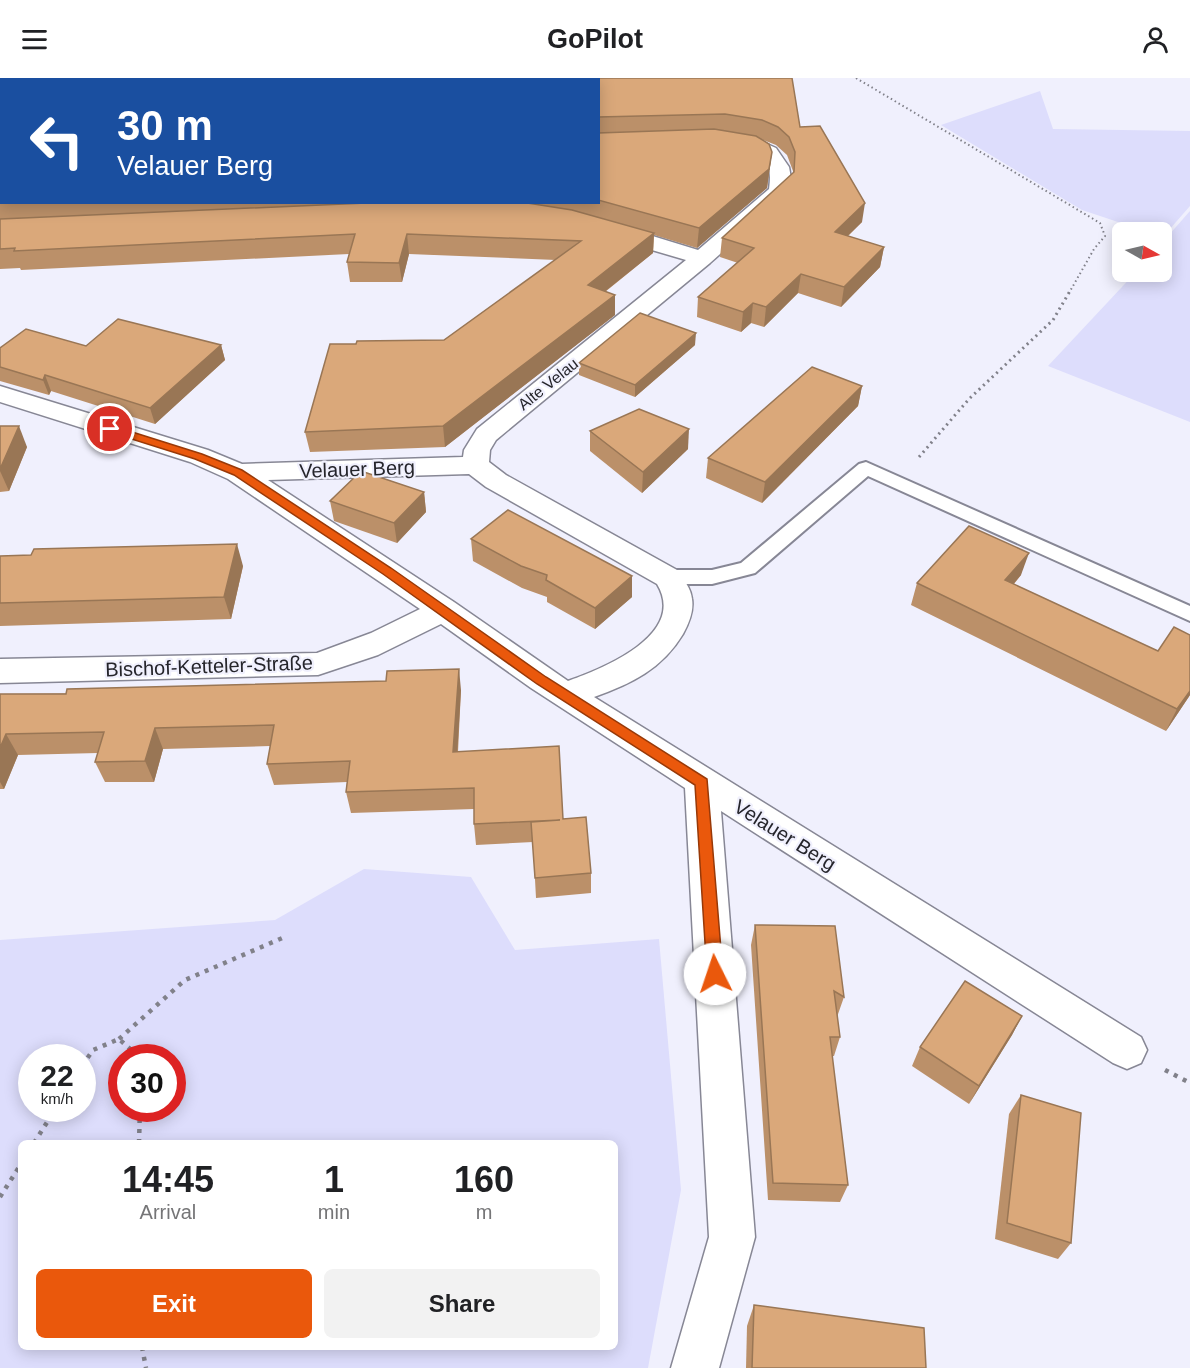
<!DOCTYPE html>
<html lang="en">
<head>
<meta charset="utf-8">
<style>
  :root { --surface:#fff; --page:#f2f2f2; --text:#202124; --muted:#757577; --accent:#ea580c }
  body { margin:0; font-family:Arial,sans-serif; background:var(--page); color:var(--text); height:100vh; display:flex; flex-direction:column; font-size:22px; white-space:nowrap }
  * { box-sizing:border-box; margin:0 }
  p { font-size:20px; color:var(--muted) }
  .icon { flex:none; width:33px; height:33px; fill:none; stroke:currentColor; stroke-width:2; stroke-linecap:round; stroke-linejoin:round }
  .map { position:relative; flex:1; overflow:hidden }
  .panel { position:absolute; left:18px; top:1062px; width:600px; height:210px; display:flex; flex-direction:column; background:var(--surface); border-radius:9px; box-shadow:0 3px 15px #0003 }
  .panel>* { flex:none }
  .guide { position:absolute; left:0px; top:0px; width:600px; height:126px; box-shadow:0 3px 15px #0003; background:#1a4fa0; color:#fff; overflow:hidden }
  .needle { width:39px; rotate:98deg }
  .fabs { position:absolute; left:1112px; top:144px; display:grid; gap:12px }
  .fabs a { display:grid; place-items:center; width:60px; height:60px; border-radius:9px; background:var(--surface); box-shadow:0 3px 15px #0003; font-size:30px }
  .speed { position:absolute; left:18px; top:966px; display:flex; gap:12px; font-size:30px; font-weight:700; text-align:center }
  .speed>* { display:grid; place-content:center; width:78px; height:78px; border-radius:50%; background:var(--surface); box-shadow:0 3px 15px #0003; line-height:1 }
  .speed small { font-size:15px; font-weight:400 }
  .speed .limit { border:9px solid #d22; background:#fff; color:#111 }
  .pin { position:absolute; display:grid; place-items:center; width:51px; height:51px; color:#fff; margin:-26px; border:3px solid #fff; border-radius:50%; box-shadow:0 2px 6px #0007 }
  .me { position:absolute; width:66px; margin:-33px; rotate:356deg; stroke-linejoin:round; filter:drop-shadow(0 0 4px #0008) }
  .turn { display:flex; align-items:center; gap:21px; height:126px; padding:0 18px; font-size:27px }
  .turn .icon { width:78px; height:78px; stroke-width:2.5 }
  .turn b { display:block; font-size:42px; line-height:51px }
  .eta { display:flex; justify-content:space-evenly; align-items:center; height:102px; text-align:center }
  .eta b { font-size:36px; font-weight:600; line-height:42px }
  .primary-button { display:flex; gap:12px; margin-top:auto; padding:12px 18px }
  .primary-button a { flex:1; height:69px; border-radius:9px; background:var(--accent); color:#fff; font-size:24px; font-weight:600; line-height:69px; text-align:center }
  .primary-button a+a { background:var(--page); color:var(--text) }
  header { display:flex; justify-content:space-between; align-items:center; height:78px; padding:0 18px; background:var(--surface); font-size:27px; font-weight:600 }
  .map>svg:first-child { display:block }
  .green { fill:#ddddfc; fill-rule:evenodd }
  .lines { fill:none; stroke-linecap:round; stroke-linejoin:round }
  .lane-casing { stroke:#878795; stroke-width:4 }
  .street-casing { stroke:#878795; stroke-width:3 }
  .path-far2 { stroke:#81818a; stroke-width:2; stroke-dasharray:1.5 3; stroke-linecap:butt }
  .path-far1 { stroke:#81818a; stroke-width:3; stroke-dasharray:2 4; stroke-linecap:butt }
  .path { stroke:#81818a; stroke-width:4.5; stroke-dasharray:4 6; stroke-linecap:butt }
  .lane { fill:#fff; fill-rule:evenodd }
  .street { fill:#fff; fill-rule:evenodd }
  .wall { fill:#bb9069 }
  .shaded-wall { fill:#997655 }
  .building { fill:#daa87a; stroke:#997655; stroke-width:1.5 }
  .route { fill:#ea580c; stroke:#983908; stroke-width:1.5 }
  .labels { text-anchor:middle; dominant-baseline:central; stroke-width:4.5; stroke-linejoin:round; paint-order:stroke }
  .far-street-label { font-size:16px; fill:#25252b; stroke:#f0f0fd }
  .street-label { font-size:20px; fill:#25252b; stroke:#f0f0fd }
</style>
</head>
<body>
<header><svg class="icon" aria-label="menu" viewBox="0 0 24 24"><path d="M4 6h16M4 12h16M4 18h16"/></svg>GoPilot<svg class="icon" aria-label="person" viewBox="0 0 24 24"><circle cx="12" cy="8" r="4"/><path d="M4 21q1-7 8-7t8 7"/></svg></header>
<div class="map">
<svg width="1190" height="1290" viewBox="0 0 1190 1290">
  <rect width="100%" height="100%" fill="#f0f0fd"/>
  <g class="green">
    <polygon points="1040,13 1053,51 1190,53 1190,128 1162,160 1161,154 1148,154 1082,132 941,47"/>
    <polygon points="1190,133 1190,344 1048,288 1136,194 1161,194 1161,166"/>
    <path d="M 364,791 L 471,799 L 515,872 L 659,861 L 681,1112 L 648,1290 L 0,1290 L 0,862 L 275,842 ZM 32,980 L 82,980 L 82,1030 L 32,1030 ZM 122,980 L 172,980 L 172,1030 L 122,1030 ZM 21,1065 L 615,1065 L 615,1269 L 21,1269 Z"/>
  </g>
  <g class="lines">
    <defs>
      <polygon id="lane" points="866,384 1190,528 1190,543 868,398 755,495 712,506 667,506 660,504 657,499 660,494 667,492 712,492 741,485 859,386"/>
      <path id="street" d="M 728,57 L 758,62 L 776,70 L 789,89 L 791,100 L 786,117 L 710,185 L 496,362 L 490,372 L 489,384 L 506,397 L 677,492 C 683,501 691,510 692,521 C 694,533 689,545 683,556 C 662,591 631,606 594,619 L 1141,959 L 1147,972 L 1141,985 L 1127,991 L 1113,985 L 721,733 L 755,1159 L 719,1290 L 671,1290 L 709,1159 L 685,710 L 531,610 L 441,546 L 378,577 L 318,597 L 0,605 L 0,581 L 317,575 L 371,555 L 420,531 L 228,401 L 190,384 L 0,324 L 0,308 L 208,372 L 242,386 L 463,379 L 464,372 L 477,351 L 686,182 L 604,158 L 601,153 L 604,148 L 612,147 L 620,148 L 698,172 L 769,111 C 775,70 751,75 721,67 L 718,63 L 721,59 ZM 469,396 L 486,409 L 657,506 C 688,557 602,591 568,603 L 454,524 L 268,402 Z"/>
    </defs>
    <use href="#lane" class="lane-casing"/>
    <use href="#street" class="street-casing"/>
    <polyline class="path-far2" points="856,0 1100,145 1105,158 1094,171 1069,215"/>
    <polyline class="path-far1" points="919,379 969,321 1053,242 1070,213"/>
    <g class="path">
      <polyline points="119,961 185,902 287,858"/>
      <polyline points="82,988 93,972 119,961 140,980"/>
      <polyline points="1165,992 1190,1005"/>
      <polyline points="34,1065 56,1030"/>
      <polyline points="139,1065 140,1030"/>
      <polyline points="0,1119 21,1086"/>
      <polyline points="142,1269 146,1290"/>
    </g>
    <use href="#lane" class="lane"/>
    <use href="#street" class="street"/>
  </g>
  <g class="wall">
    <polygon points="792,0 800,49 862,144 848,158 884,169 880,189 841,229 798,215 764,249 751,245 741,254 697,239 698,219 738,185 720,179 722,160 793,95 793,93 787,77 776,67 758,60 772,74 767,110 697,170 654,157 653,175 605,214 615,217 615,237 445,369 310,374 305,354 356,266 444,262 556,182 409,176 402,204 350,204 347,184 349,176 21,192 20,190 0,191 0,64 2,124 598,124 598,2"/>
    <polygon points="221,267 225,282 155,346 51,313 49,317 0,303 0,270"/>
    <polygon points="695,267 635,319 579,297 579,285"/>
    <polygon points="862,308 858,328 762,425 706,400 708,380"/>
    <polygon points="0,348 27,369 9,413 0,414"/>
    <polygon points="590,353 688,371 642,415 590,373"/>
    <polygon points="424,414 426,434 397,465 334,443 330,423"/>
    <polygon points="471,461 632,498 632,519 595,551 547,524 547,519 522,510 473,483"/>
    <polygon points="0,478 243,488 231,541 0,548"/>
    <polygon points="1021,497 1014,506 1190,617 1166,653 911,527 917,505"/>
    <polygon points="461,612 458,674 563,741 591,795 591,815 536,820 533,764 476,767 474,746 474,731 351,735 346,714 347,704 274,707 267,686 270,668 163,671 154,704 105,704 95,684 98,675 18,677 4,711 0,711 0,616"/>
    <polygon points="755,847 844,919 837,939 840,959 834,978 832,978 848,1107 840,1124 768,1122 751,867"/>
    <polygon points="1022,938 1012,957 969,1026 912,988 920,969"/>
    <polygon points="1021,1017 1071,1165 1058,1181 995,1161 1009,1036"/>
    <polygon points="754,1227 926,1290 746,1290 747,1248"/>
  </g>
  <g class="shaded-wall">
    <polygon points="772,74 767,110 697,170 699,150"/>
    <polygon points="865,125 862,144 832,173 835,154"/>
    <polygon points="654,155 653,175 588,227 588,207"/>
    <polygon points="407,156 409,176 402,204 399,185"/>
    <polygon points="884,169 880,189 841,229 844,209"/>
    <polygon points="801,196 798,215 764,249 766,229"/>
    <polygon points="615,217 615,237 445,369 443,348"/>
    <polygon points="753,225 751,245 741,254 743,234"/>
    <polygon points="696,255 695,267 635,319 635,307"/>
    <polygon points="221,267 225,282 155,346 150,330"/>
    <polygon points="45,297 51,313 49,317 43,302"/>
    <polygon points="862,308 858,328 762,425 765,404"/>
    <polygon points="19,348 27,369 9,413 0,393 0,391"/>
    <polygon points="689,351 688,371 642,415 643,394"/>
    <polygon points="424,414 426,434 397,465 394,445"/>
    <polygon points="237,466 243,488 231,541 224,519"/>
    <polygon points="1029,475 1021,497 998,524 1005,502"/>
    <polygon points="632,498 632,519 595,551 595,530"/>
    <polygon points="459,591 461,612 456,695 453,674"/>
    <polygon points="1190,613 1190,617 1166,653 1177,631"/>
    <polygon points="155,650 163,671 154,704 145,683"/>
    <polygon points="6,656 18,677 4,711 0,704 0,670"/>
    <polygon points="1022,938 1012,957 969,1026 979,1008"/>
  </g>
  <g class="building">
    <polygon points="335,0 792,0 800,49 820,48 865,125 835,154 884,169 844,209 801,196 766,229 753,225 743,234 698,219 754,170 722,160 794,94 795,74 789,59 778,49 762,42 725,36 598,39 598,2 334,2"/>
    <polygon points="714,51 756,58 769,66 772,74 769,91 699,150 598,122 598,55"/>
    <polygon points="0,64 2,64 2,124 11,124 0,125"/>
    <polygon points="389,124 521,124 572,132 654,155 588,207 615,217 443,348 305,354 330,266 356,266 357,263 444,262 581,163 407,156 399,185 347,184 355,156 14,173 15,170 0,171 0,141"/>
    <polygon points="640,235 696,255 635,307 579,285"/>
    <polygon points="118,241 221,267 150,330 45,297 43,302 0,289 0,270 26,251 86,268"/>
    <polygon points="812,289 862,308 765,404 708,380"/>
    <polygon points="639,331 689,351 643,394 590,353"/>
    <polygon points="0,348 19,348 0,391"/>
    <polygon points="361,393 424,414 394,445 330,423"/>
    <polygon points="508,432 632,498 595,530 546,502 547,497 521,488 471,461"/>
    <polygon points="969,448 1029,475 1005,502 1158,573 1174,549 1190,557 1190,613 1177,631 917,505"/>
    <polygon points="237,466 224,519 0,525 0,478 31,477 34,471"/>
    <polygon points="459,591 453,674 559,668 563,741 586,739 591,795 535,800 531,744 560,742 474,746 474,710 346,714 350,683 267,686 274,647 155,650 145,683 95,684 104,654 6,656 0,670 0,616 66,616 67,611 386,603 387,593"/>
    <polygon points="755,847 835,848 844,919 834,913 840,959 830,959 848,1107 773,1105"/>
    <polygon points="965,903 1022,938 979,1008 920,969"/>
    <polygon points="1021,1017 1081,1035 1071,1165 1007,1145"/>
    <polygon points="754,1227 924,1250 926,1290 752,1290"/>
  </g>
  <polygon class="route" points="110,347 202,376 242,392 391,490 546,599 707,701 723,896 720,901 715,903 709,901 707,896 695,707 537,606 383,496 234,397 195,381 106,353 105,351"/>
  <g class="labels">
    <g class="far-street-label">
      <text transform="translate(548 306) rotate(-39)">Alte Velau</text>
    </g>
    <g class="street-label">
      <text transform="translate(357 391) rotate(-2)">Velauer Berg</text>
      <text transform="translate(209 588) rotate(-2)">Bischof-Ketteler-Straße</text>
      <text transform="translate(785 757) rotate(32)">Velauer Berg</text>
    </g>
  </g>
</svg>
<div class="fabs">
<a><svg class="needle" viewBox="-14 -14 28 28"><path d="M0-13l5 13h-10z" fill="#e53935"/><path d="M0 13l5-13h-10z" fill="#757577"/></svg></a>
</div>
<div class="speed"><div>22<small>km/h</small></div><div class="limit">30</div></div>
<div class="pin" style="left:110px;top:351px;background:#d93025"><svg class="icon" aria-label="arrive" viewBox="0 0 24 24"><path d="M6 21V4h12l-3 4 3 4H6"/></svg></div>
<svg class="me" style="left:715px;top:896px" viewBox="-20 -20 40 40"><circle r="19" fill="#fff"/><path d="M0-13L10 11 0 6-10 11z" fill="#ea580c"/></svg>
<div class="guide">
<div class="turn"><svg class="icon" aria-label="left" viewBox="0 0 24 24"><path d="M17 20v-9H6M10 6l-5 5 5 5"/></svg><div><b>30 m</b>Velauer Berg</div></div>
</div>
<section class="panel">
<div class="eta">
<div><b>14:45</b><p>Arrival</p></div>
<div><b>1</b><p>min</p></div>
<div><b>160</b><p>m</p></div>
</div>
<div class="primary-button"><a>Exit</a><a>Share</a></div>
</section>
</div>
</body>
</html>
